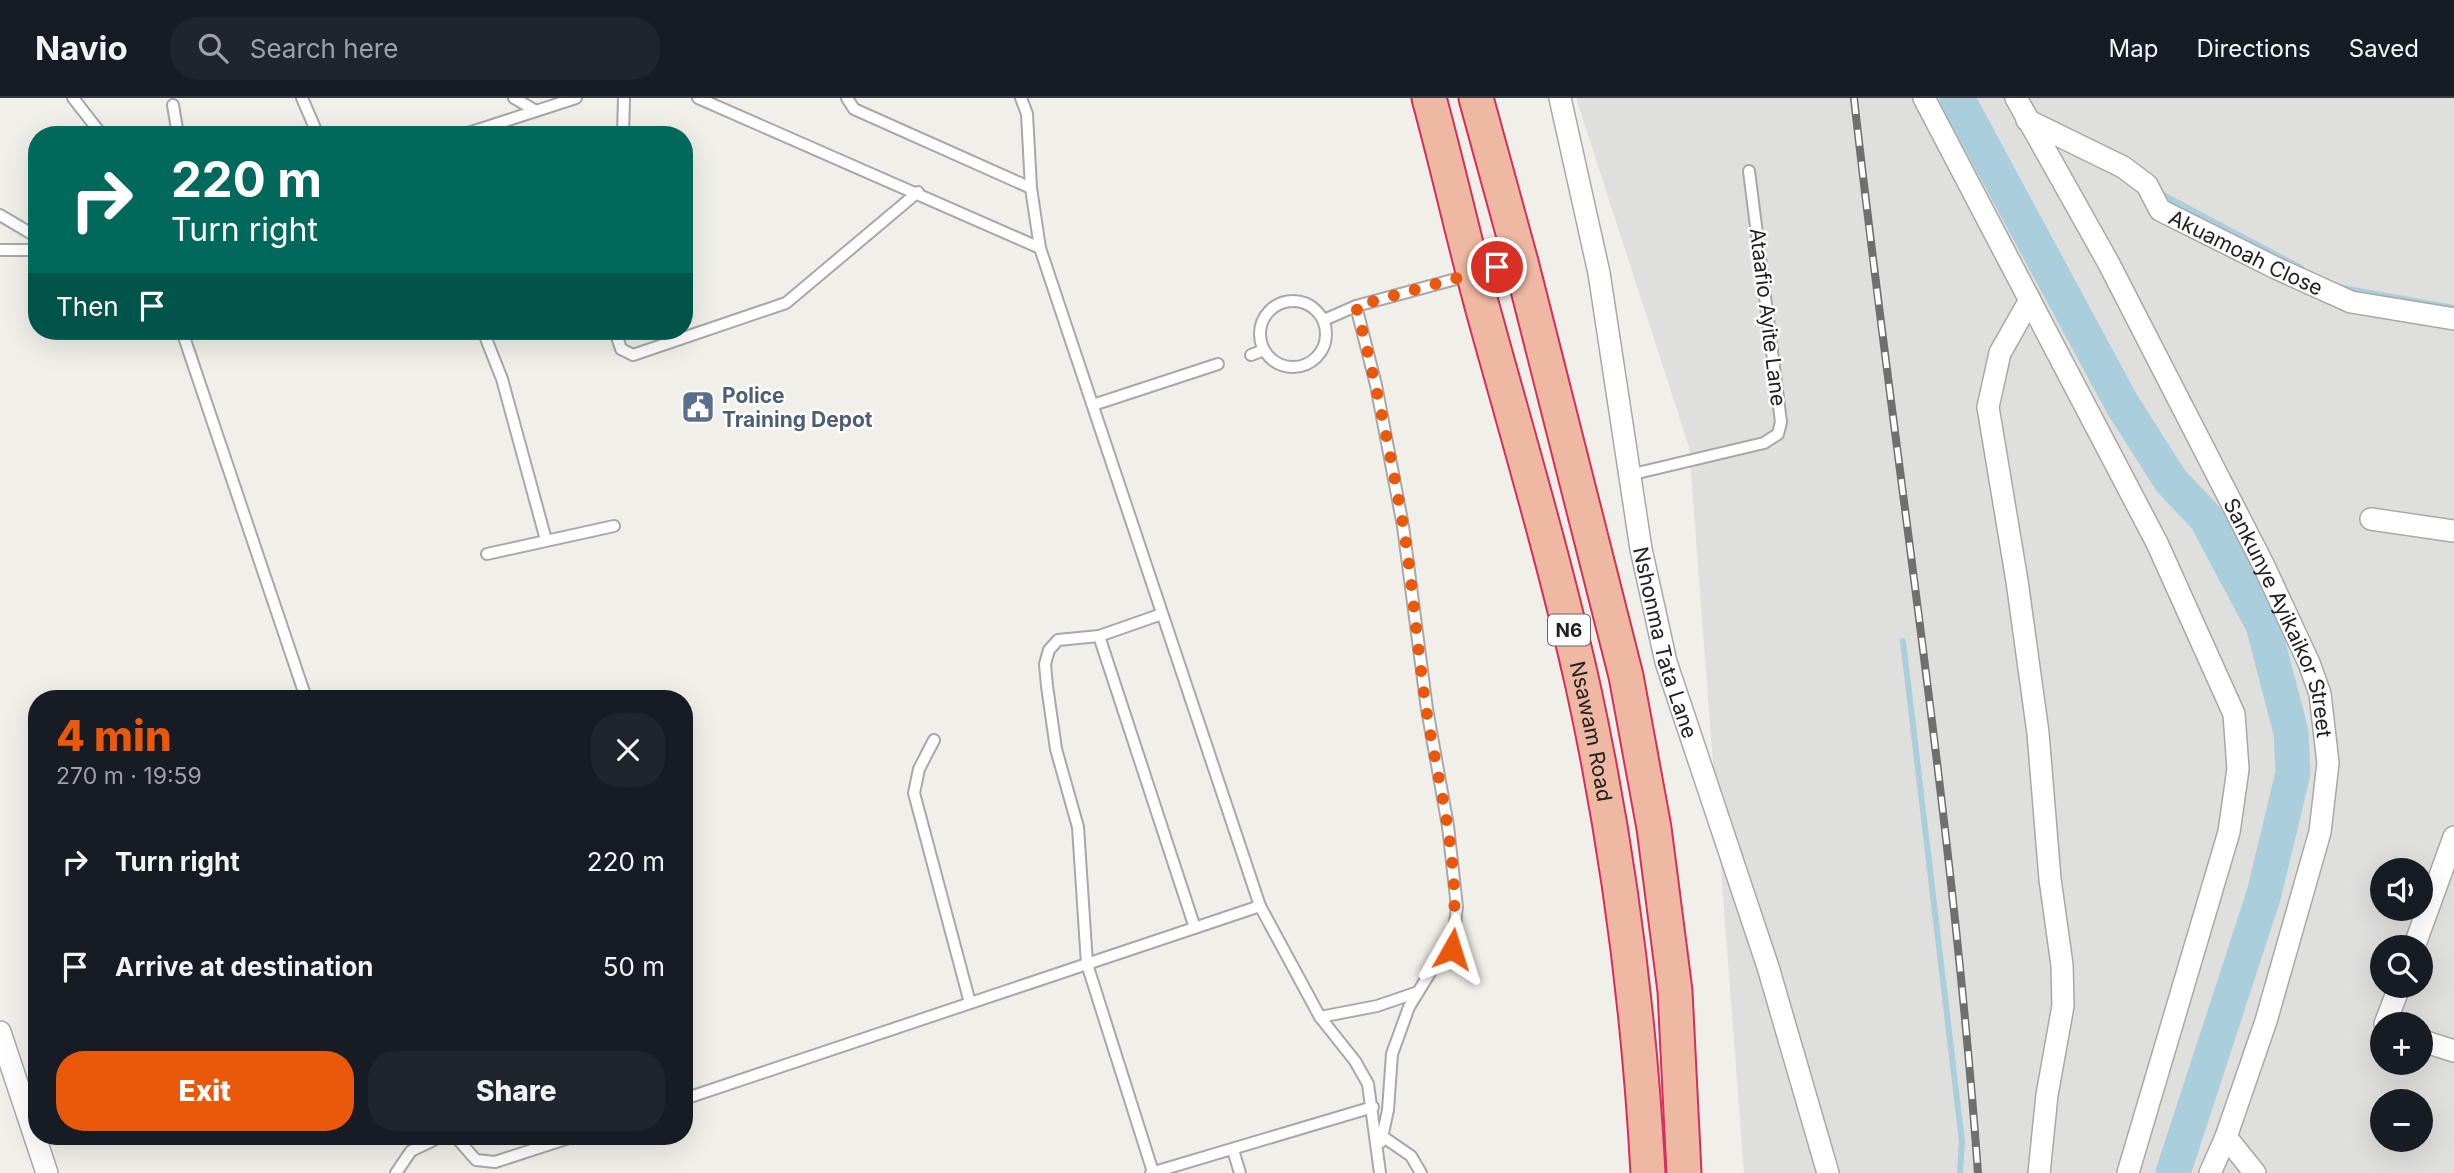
<!DOCTYPE html>
<html lang="en">
<head>
<meta charset="utf-8">
<style>
  :root { --surface:#171b24; --page:#20242c; --text:#f1f3f6; --muted:#9ea1a6; --line:#363941; --accent:#ea580c }
  body { margin:0; font-family:Inter,sans-serif; background:var(--page); color:var(--text); height:100vh; display:flex; flex-direction:column; font-size:26px; white-space:nowrap }
  * { box-sizing:border-box; margin:0 }
  p { font-size:23px; color:var(--muted) }
  .icon { flex:none; width:38px; height:38px; fill:none; stroke:currentColor; stroke-width:2; stroke-linecap:round; stroke-linejoin:round }
  .map { position:relative; flex:1; overflow:hidden }
  .sheet { position:absolute; left:28px; top:592px; width:665px; height:455px; display:flex; flex-direction:column; background:var(--surface); border-radius:28px; box-shadow:0 7px 28px #0002 }
  .sheet>* { flex:none }
  .guide { position:absolute; left:28px; top:28px; width:665px; height:214px; border-radius:28px; box-shadow:0 7px 28px #0002; background:#00695c; color:#fff; overflow:hidden }
  .tools { position:absolute; left:2370px; top:760px; display:grid; gap:14px }
  .tools a { display:grid; place-items:center; width:63px; height:63px; border-radius:50%; background:var(--surface); box-shadow:0 7px 28px #0002; font-size:35px }
  .pin { position:absolute; display:grid; place-items:center; width:60px; height:60px; color:#fff; margin:-30px; border:4px solid #fff; border-radius:50%; box-shadow:0 2px 7px #0007 }
  .me { position:absolute; width:77px; margin:-38px; rotate:6deg; stroke-linejoin:round; filter:drop-shadow(0 0 5px #0008) }
  .turn { display:flex; align-items:center; gap:24px; height:147px; padding:0 28px; font-size:32px }
  .turn .icon { width:91px; height:91px; stroke-width:2.5 }
  .turn b { display:block; font-size:49px; line-height:60px }
  .then { display:flex; align-items:center; height:66px; padding:0 28px; background:#0003; gap:14px; font-size:26px }
  .round { display:grid; place-items:center; flex:none; width:74px; height:74px; border-radius:28px; background:var(--page) }
  .overview { display:flex; align-items:center; justify-content:space-between; height:119px; padding:0 28px }
  h1 { font-size:42px; font-weight:800; line-height:52px; color:var(--accent) }
  .cta { display:flex; gap:14px; margin-top:auto; padding:14px 28px }
  .cta a { flex:1; height:80px; border-radius:28px; background:var(--accent); color:#fff; font-size:28px; font-weight:800; line-height:80px; text-align:center }
  .cta a+a { background:var(--page); color:var(--text) }
  ul { padding:0; list-style:none }
  li { display:flex; align-items:center; gap:21px; height:105px; padding:0 28px }
  li div { flex:1 }
  li b { display:block; font-size:26px }
  li em { font-style:normal }
  header { display:flex; align-items:center; gap:42px; box-sizing:border-box; height:98px; padding:0 35px; background:var(--surface); border-bottom:2px solid var(--line) }
  header strong { font-size:33px }
  nav { display:flex; gap:38px; margin-inline-start:auto; font-size:24px }
  .search { width:490px; height:63px; background:var(--page); display:flex; align-items:center; gap:18px; box-sizing:border-box; padding:0 24px; border-radius:28px; color:var(--muted); font-size:26px }
  .map>svg:first-child { display:block }
  .residential { fill:#dfdfde; fill-rule:evenodd }
  .lines { fill:none; stroke-linecap:round; stroke-linejoin:round }
  .stream { stroke:#abcedd; stroke-width:6 }
  .river { stroke:#abcedd; stroke-width:35 }
  .service-casing { stroke:#a8a8a8; stroke-width:14 }
  .minor-casing { stroke:#a8a8a8; stroke-width:24 }
  .trunk-casing { stroke:#d62f5c; stroke-width:37 }
  .service { stroke:#fff; stroke-width:10 }
  .minor { stroke:#fff; stroke-width:21 }
  .trunk { stroke:#efb8a2; stroke-width:33 }
  .rail-casing { stroke:#6f6f6f; stroke-width:8 }
  .rail { stroke:#fff; stroke-width:5; stroke-dasharray:16; stroke-linecap:butt }
  .route { stroke:#ea580c; stroke-width:12; stroke-dasharray:0 21.6 }
  .labels { text-anchor:middle; dominant-baseline:central; stroke-width:5; stroke-linejoin:round; paint-order:stroke }
  .shield { fill:#fff; stroke:#646464; stroke-width:2 }
  .shield-label { font-size:19px; font-weight:bold; fill:#212121 }
  .street-label { font-size:21px; fill:#212121; stroke:#fff }
  .service-label { font-size:21px; font-weight:bold; fill:#4e5e75; stroke:#fff; text-anchor:start }
</style>
</head>
<body>
<header>
<strong>Navio</strong>
<div class="search"><svg class="icon" aria-label="search" viewBox="0 0 24 24"><circle cx="10" cy="10" r="6"/><path d="M15 15l6 6"/></svg>Search here</div>
<nav><a>Map</a><a>Directions</a><a>Saved</a></nav>
</header>
<div class="map">
<svg width="2454" height="1075" viewBox="0 0 2454 1075">
  <rect width="100%" height="100%" fill="#f1efe9"/>
  <path class="residential" d="M 1576,0 L 2454,0 L 2454,1075 L 1744,1075 L 1689,349 ZM 2382,772 L 2420,772 L 2420,810 L 2382,810 ZM 2382,849 L 2420,849 L 2420,887 L 2382,887 ZM 2382,926 L 2420,926 L 2420,964 L 2382,964 ZM 2382,1003 L 2420,1003 L 2420,1041 L 2382,1041 Z"/>
  <g class="lines">
    <g class="stream">
      <polyline points="2159,95 2301,170"/>
      <polyline points="2342,190 2454,210"/>
      <polyline points="1903,543 1962,1044 1960,1075"/>
    </g>
    <polyline class="river" points="1957,0 2122,306 2171,383 2206,420 2263,527 2291,634 2293,675 2264,796 2173,1075"/>
    <defs>
      <g id="service">
        <polyline points="73,0 102,37"/>
        <polyline points="302,0 318,37"/>
        <polyline points="514,0 536,13"/>
        <polyline points="698,0 1040,150"/>
        <polyline points="847,0 854,11 1031,90"/>
        <polyline points="1021,0 1027,16 1031,90 1040,150 1260,808 1320,919 1355,963 1368,986 1380,1075"/>
        <polyline points="173,7 178,37"/>
        <polyline points="462,37 576,0"/>
        <polyline points="623,37 624,0"/>
        <polyline points="0,117 37,139"/>
        <polyline points="0,152 37,152"/>
        <circle cx="1293" cy="236" r="33"/>
        <polyline points="1356,208 1376,287 1403,428 1427,611 1448,728 1457,809 1452,851 1431,873 1409,909 1392,956 1388,1012 1381,1044"/>
        <polyline points="1324,222 1356,208 1519,164"/>
        <polyline points="182,233 306,600"/>
        <polyline points="483,233 502,281 546,442"/>
        <polyline points="615,233 621,251 633,257 786,205 918,94"/>
        <polyline points="1251,257 1264,252"/>
        <polyline points="1093,307 1218,266"/>
        <polyline points="1629,377 1764,345 1778,336 1781,324 1749,73"/>
        <polyline points="487,456 614,428"/>
        <polyline points="1162,516 1099,538 1195,830"/>
        <polyline points="1099,538 1058,542 1049,552 1045,566 1047,588 1056,651 1078,729 1087,866 1153,1074"/>
        <polyline points="934,642 919,671 914,695 970,905"/>
        <polyline points="1320,919 1377,908 1418,894"/>
        <polyline points="684,1001 1260,808"/>
        <polyline points="455,1038 476,1062 495,1064 575,1038"/>
        <polyline points="1382,1038 1411,1058 1421,1075"/>
        <polyline points="1233,1052 1240,1075"/>
        <polyline points="396,1075 411,1053 442,1038"/>
        <polyline points="1151,1075 1373,1009"/>
      </g>
      <g id="minor">
        <path id="s1" d="M 1560,0 L 1599,175 L 1641,451 L 1666,564 L 1768,869 L 1828,1075"/>
        <polyline points="1924,0 2157,445 2234,616 2238,671 2229,734 2128,1075"/>
        <path id="s2" d="M 2016,0 L 2108,164 L 2263,466 L 2309,565 L 2320,596 L 2328,665 L 2320,734 L 2266,923 L 2226,1039 L 2210,1075"/>
        <path id="s3" d="M 2027,22 L 2123,69 L 2147,87 L 2160,112 L 2278,171 L 2351,204 L 2454,221"/>
        <polyline points="2030,202 2000,255 1988,309 2017,483 2038,635 2050,781 2062,867 2063,908 2047,997 2039,1075"/>
        <polyline points="2371,421 2454,433"/>
        <polyline points="2414,849 2454,739"/>
        <polyline points="2385,926 2400,887"/>
        <polyline points="0,934 47,1075"/>
        <polyline points="2420,942 2454,953"/>
        <polyline points="2226,1039 2255,1075"/>
      </g>
      <g id="trunk">
        <path id="s4" d="M 1429,0 C 1449,73 1465,147 1485,219 C 1519,342 1555,464 1583,588 C 1618,748 1639,911 1648,1075"/>
        <polyline points="1476,0 1521,164 1626,578 1654,730 1675,893 1684,1075"/>
      </g>
    </defs>
    <use href="#service" class="service-casing"/>
    <use href="#minor" class="minor-casing"/>
    <use href="#trunk" class="trunk-casing"/>
    <use href="#service" class="service"/>
    <use href="#minor" class="minor"/>
    <use href="#trunk" class="trunk"/>
    <defs>
      <path id="rail" d="M 1854,0 C 1894,359 1952,715 1978,1075"/>
    </defs>
    <use href="#rail" class="rail-casing"/>
    <use href="#rail" class="rail"/>
  </g>
  <g class="lines">
    <path class="route" d="M 1452,851 C 1462,766 1439,692 1426,610 C 1417,549 1413,487 1403,426 C 1390,353 1375,280 1356,208 L 1497,169"/>
  </g>
  <defs>
    <symbol id="civic-square" viewBox="-11 -11 22 22"><rect x="-9" y="-9" width="18" height="18" rx="4" fill="#5c6f8a" stroke="#fff"/><path d="M-.6-6.5H3V-4.5H.6V-3L4-1V1h2V6H-6V1h2V-1L-.6-3ZM-1.2 2.5V6h2.4V2.5Z" fill="#fff"/></symbol>
  </defs>
  <g fill-rule="evenodd">
    <use href="#civic-square" x="679" y="290" width="38" height="38"/>
  </g>
  <g class="labels">
    <rect class="shield" x="1548" y="516.5" width="42" height="31" rx="5"/>
    <g class="shield-label">
      <text x="1569" y="532">N6</text>
    </g>
    <g class="street-label">
      <text stroke="none"><textPath href="#s3" startOffset="261">Akuamoah Close</textPath></text>
      <text transform="translate(1768 219) rotate(83)">Ataafio Ayite Lane</text>
      <text stroke="none"><textPath href="#s2" startOffset="584">Sankunye Ayikaikor Street</textPath></text>
      <text stroke="none"><textPath href="#s1" startOffset="555">Nshonma Tata Lane</textPath></text>
      <text stroke="none"><textPath href="#s4" startOffset="654">Nsawam Road</textPath></text>
    </g>
    <g class="service-label">
      <text x="722" y="297">Police<tspan x="722" dy="24">Training Depot</tspan></text>
    </g>
  </g>
</svg>
<div class="tools">
<a><svg class="icon" aria-label="sound" viewBox="0 0 24 24"><path d="M4 9h4l5-4v14l-5-4H4zM17 9q2 3 0 6"/></svg></a>
<a><svg class="icon" aria-label="search" viewBox="0 0 24 24"><circle cx="10" cy="10" r="6"/><path d="M15 15l6 6"/></svg></a>
<a>+</a>
<a>−</a>
</div>
<div class="pin" style="left:1497px;top:169px;background:#d93025"><svg class="icon" aria-label="arrive" viewBox="0 0 24 24"><path d="M6 21V4h12l-3 4 3 4H6"/></svg></div>
<svg class="me" style="left:1452px;top:851px" viewBox="-20 -20 40 40"><path d="M0-17L14 15 0 8-14 15z" fill="#ea580c" stroke="#fff" stroke-width="4"/></svg>
<div class="guide">
<div class="turn"><svg class="icon" aria-label="right" viewBox="0 0 24 24"><path d="M7 20v-9h11M14 6l5 5-5 5"/></svg><div><b>220 m</b>Turn right</div></div>
<div class="then">Then<svg class="icon" aria-label="arrive" viewBox="0 0 24 24"><path d="M6 21V4h12l-3 4 3 4H6"/></svg></div>
</div>
<section class="sheet">
<div class="overview"><div><h1>4 min</h1><p>270 m · 19:59</p></div><a class="round"><svg class="icon" aria-label="close" viewBox="0 0 24 24"><path d="M6 6l12 12M18 6L6 18"/></svg></a></div>
<ul>
<li><svg class="icon" aria-label="right" viewBox="0 0 24 24"><path d="M7 20v-9h11M14 6l5 5-5 5"/></svg><div><b>Turn right</b></div><em>220 m</em></li>
<li><svg class="icon" aria-label="arrive" viewBox="0 0 24 24"><path d="M6 21V4h12l-3 4 3 4H6"/></svg><div><b>Arrive at destination</b></div><em>50 m</em></li>
</ul>
<div class="cta"><a>Exit</a><a>Share</a></div>
</section>
</div>
</body>
</html>
